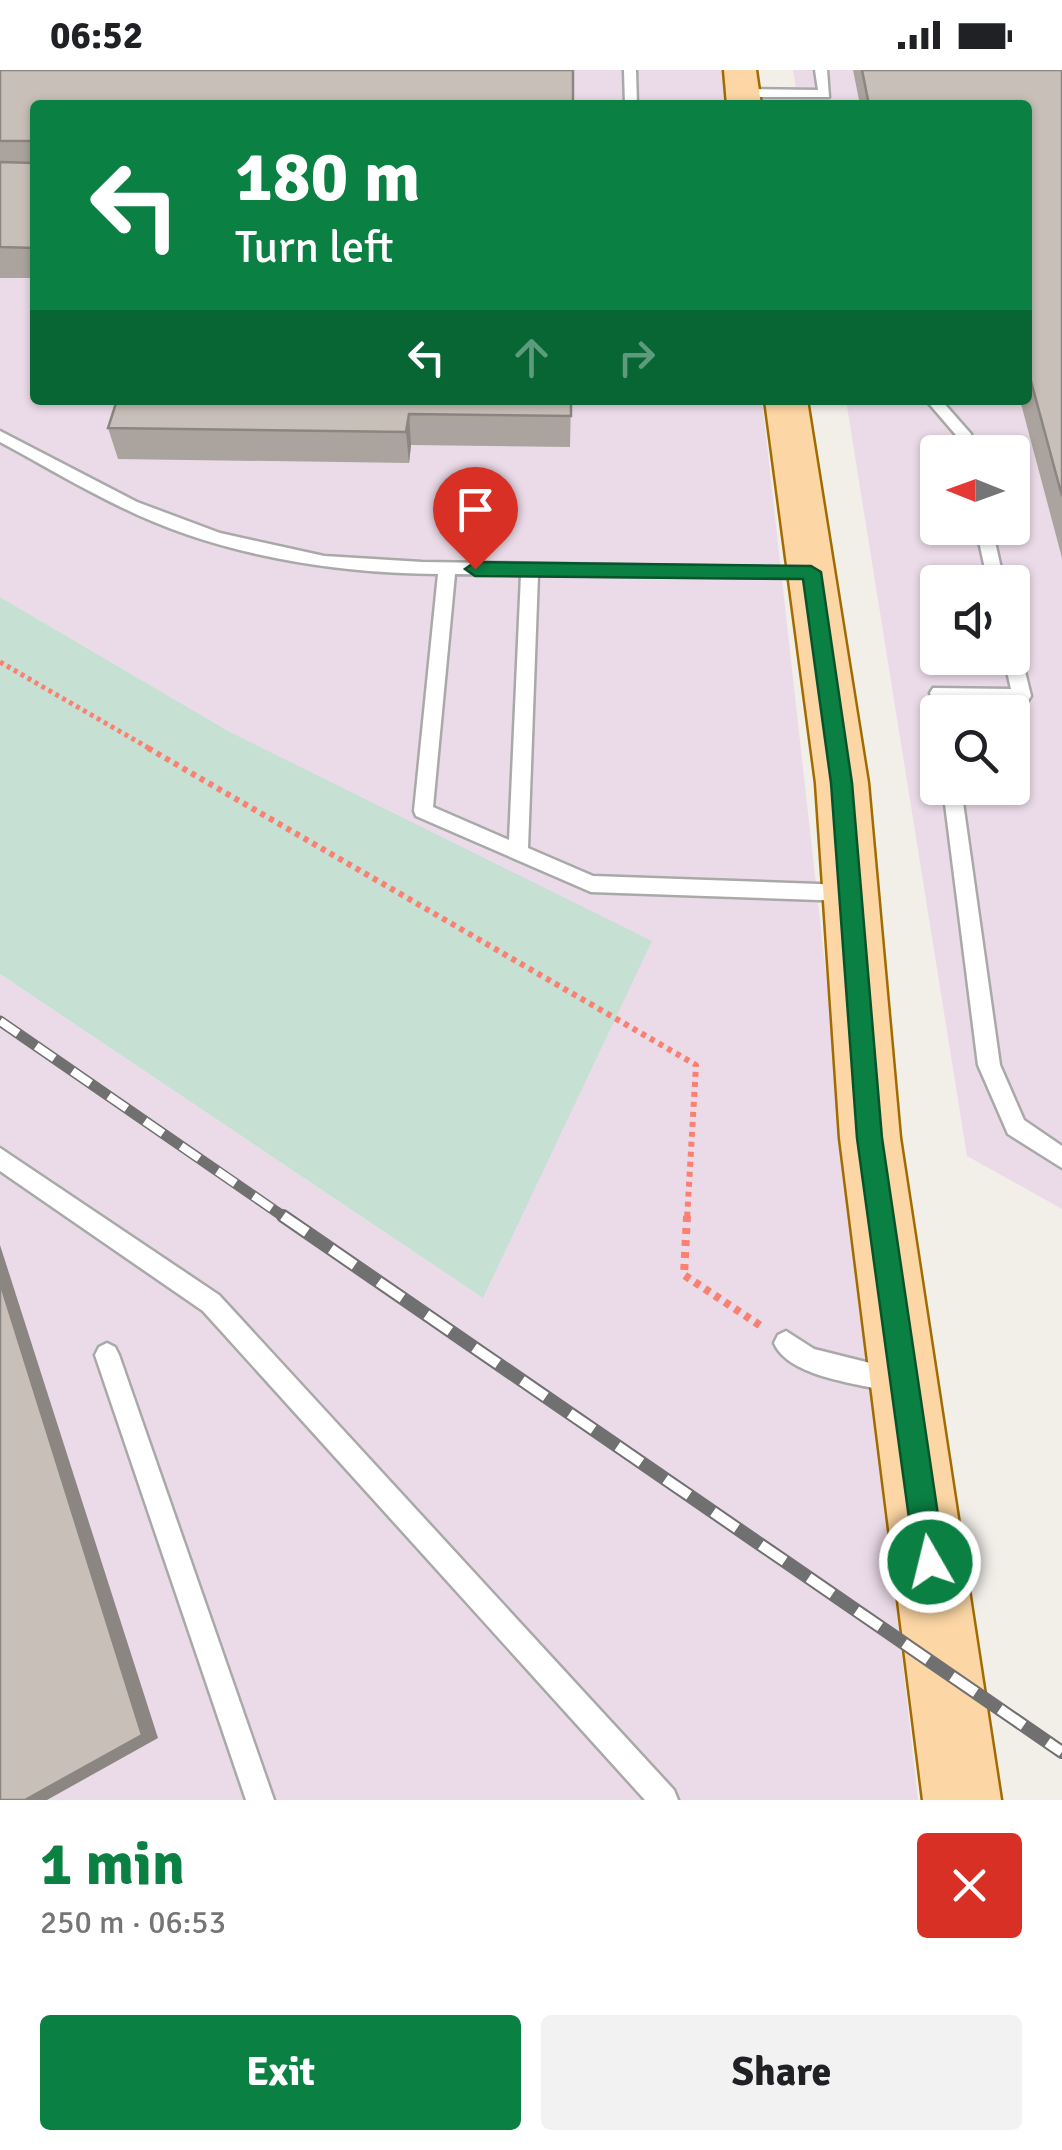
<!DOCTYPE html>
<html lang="en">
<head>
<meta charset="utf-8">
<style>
  :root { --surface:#fff; --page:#f2f2f2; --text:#202124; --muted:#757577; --accent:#0b8043 }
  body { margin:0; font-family:Signika,sans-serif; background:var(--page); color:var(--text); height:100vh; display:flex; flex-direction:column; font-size:38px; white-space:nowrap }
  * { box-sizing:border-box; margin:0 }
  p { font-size:32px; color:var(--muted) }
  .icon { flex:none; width:55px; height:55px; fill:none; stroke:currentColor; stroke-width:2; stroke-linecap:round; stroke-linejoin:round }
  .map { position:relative; height:1730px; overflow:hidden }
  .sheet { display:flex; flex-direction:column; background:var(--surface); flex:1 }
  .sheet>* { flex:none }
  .banner { position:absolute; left:30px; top:30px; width:1002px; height:305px; border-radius:10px; box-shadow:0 2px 8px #0004; background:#0b8043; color:#fff; overflow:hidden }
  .needle { width:65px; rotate:271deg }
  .controls { position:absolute; left:920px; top:365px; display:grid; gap:20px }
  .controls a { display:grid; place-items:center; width:110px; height:110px; border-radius:10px; background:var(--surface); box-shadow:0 2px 8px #0004; font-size:50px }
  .pin { position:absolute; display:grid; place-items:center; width:85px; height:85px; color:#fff; margin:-102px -42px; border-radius:50% 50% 50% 0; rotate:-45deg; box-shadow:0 0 10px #0007 }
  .pin .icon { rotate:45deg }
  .me { position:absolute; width:110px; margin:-55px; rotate:352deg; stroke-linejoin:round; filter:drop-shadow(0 0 8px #0008) }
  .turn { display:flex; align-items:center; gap:35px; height:210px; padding:0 40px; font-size:45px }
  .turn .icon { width:130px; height:130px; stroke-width:2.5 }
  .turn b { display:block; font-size:70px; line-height:85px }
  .lanes { display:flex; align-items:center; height:95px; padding:0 40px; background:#0003; justify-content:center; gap:50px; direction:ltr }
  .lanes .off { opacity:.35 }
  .round { display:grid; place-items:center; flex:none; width:105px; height:105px; border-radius:10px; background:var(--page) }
  .overview { display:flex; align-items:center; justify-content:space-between; height:170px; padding:0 40px }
  h1 { font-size:60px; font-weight:800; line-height:75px; color:var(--accent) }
  .primary-button { display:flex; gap:20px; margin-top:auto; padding:20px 40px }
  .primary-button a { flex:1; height:115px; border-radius:10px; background:var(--accent); color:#fff; font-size:40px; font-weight:800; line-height:115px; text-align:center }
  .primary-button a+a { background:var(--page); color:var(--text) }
  .status { display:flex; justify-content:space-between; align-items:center; height:70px; padding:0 50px; background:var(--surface); direction:ltr }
  .status svg { height:28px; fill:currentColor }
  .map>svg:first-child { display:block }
  .industrial { fill:#ebdbe8; fill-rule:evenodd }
  .wetland { fill:#c6e0d4 }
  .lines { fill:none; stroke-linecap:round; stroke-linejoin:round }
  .lane-casing { stroke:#a9a9a9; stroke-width:5 }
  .primary-casing { stroke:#a06b00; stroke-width:5 }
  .path-far2 { stroke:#fa8072; stroke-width:5; stroke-dasharray:4 4; stroke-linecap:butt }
  .path-far1 { stroke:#fa8072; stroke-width:6; stroke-dasharray:5 5; stroke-linecap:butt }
  .path { stroke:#fa8072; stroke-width:8; stroke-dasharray:6 6; stroke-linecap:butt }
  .lane { fill:#fff; fill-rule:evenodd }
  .primary { fill:#fcd6a4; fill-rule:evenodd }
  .rail-far1-casing { stroke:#707070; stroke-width:11 }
  .rail-casing { stroke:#707070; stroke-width:14 }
  .rail-far1 { stroke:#fff; stroke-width:8; stroke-dasharray:22; stroke-linecap:butt }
  .rail { stroke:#fff; stroke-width:10; stroke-dasharray:29; stroke-linecap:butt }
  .wall { fill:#aba49e }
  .shaded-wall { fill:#8b8681 }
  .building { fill:#c7bfb8; stroke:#8b8681; stroke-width:2.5 }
  .route { fill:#0b8043; stroke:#07532c; stroke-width:2.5 }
</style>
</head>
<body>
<div class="status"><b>06:52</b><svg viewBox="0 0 49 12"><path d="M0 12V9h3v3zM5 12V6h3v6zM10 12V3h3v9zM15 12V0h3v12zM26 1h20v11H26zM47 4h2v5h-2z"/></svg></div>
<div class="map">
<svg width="1062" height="1730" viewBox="0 0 1062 1730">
  <rect width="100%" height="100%" fill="#f2efe9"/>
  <g class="industrial">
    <polygon points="0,0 726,0 730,35 35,35 35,330 762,330 918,1730 0,1730 0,904 483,1228 230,662 0,527"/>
    <path d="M 793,0 L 1062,0 L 1062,1139 L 967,1086 L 846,330 L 1028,330 L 1028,35 L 799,35 ZM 938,382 L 1012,382 L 1012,458 L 938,458 ZM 938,512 L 1012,512 L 1012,588 L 938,588 ZM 938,642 L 1012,642 L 1012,718 L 938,718 Z"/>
  </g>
  <polygon class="wetland" points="0,527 230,662 652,871 483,1228 0,904"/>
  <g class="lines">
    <defs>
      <g id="lane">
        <polygon points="624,0 636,0 637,35 625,35"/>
        <polygon points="815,0 827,0 829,27 743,27 737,23 743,19 818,20"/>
        <polygon points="926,330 941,330 971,364 974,382 960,382 956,365"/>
        <path d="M 0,361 L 137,432 L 220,463 L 324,486 L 422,492 L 817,498 L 817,506 L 811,508 L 538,505 L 528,778 L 593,806 L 847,815 L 854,817 L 857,823 L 854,829 L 847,831 L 591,822 L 416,746 L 414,741 L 438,504 C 332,503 219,485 123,438 C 81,418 41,394 0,372 ZM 455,504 L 521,505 L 509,770 L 433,737 Z"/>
        <polygon points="976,458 992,458 1004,512 988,512"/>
        <polygon points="1012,579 1021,585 1031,626 1028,631 949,630 951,642 938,642 936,647 930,623 933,618 1011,619 1004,588 1012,588"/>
        <polygon points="943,718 961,718 1000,995 1024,1050 1062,1076 1062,1098 1008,1064 978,995"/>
        <polygon points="0,1078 219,1225 674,1720 678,1730 645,1730 203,1241 0,1101"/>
        <path d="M 786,1261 L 814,1279 L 902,1301 L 905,1310 L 902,1319 L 893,1322 C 860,1314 788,1307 774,1273 L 778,1265 Z"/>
        <polygon points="107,1273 115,1277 119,1285 274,1730 246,1730 95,1285 99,1277"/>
      </g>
      <g id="primary">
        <polygon points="724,0 756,0 761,35 727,35"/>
        <polygon points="765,330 807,330 868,713 900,1068 1001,1730 923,1730 840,1068 816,713"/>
      </g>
    </defs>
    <use href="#lane" class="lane-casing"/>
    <use href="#primary" class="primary-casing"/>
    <polyline class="path-far2" points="0,592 152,680"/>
    <polyline class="path-far1" points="148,678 696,995 687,1149"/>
    <polyline class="path" points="687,1146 684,1205 764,1258"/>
    <use href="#lane" class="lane"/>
    <use href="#primary" class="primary"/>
    <defs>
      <polyline id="rail-far1" points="0,951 287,1149"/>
      <polyline id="rail" points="283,1146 1062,1682"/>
    </defs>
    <use href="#rail-far1" class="rail-far1-casing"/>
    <use href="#rail" class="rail-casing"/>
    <use href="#rail-far1" class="rail-far1"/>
    <use href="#rail" class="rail"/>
  </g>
  <g class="wall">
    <polygon points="0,0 35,35 35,208 0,208"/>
    <polygon points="853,0 1062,0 1062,488 1020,330 1028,330 1028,35 860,35"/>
    <polygon points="571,330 570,377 411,375 409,393 118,389 108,358"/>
  </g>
  <g class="shaded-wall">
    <polygon points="409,344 411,375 409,393 406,362"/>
    <polygon points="0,1175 158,1668 47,1730 25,1730 0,1212"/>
  </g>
  <g class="building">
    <polygon points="0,0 573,0 573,35 35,35 35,71 0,71"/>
    <polygon points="862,0 1062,0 1062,426 1028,300 1028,35 869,35"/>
    <polygon points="0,92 35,93 35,178 0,177"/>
    <polygon points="117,330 571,330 571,346 409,344 406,362 108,358"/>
    <polygon points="0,1212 142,1665 25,1730 0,1730"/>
  </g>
  <polygon class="route" points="475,492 811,496 821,502 852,713 882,1068 945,1492 940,1503 930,1507 919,1503 915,1492 857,1068 831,713 803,509 475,506 465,499"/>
</svg>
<div class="controls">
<a><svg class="needle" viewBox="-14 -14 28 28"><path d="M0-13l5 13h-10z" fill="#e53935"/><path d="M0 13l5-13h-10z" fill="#757577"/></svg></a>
<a><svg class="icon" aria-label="sound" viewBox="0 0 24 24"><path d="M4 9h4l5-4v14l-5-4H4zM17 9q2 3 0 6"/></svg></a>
<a><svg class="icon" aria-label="search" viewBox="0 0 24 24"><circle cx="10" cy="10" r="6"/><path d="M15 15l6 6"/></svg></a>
</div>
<div class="pin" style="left:475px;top:499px;background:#d93025"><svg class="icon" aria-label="arrive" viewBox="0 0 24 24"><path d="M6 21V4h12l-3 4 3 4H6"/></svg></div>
<svg class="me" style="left:930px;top:1492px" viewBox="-20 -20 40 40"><circle r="17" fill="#0b8043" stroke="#fff" stroke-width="3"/><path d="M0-11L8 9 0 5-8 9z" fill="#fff"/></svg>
<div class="banner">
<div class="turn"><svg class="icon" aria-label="left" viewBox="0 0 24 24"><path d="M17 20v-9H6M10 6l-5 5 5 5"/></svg><div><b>180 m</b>Turn left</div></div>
<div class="lanes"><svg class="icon" aria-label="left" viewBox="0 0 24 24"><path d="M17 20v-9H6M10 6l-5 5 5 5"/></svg><svg class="icon off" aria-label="ahead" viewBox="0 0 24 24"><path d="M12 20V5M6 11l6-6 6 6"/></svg><svg class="icon off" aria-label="right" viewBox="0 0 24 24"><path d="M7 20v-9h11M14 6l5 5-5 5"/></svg></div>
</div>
</div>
<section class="sheet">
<div class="overview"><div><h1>1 min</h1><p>250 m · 06:53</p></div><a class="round" style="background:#d93025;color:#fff"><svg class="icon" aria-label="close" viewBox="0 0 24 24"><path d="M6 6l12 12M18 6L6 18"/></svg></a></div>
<div class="primary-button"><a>Exit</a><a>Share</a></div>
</section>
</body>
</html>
